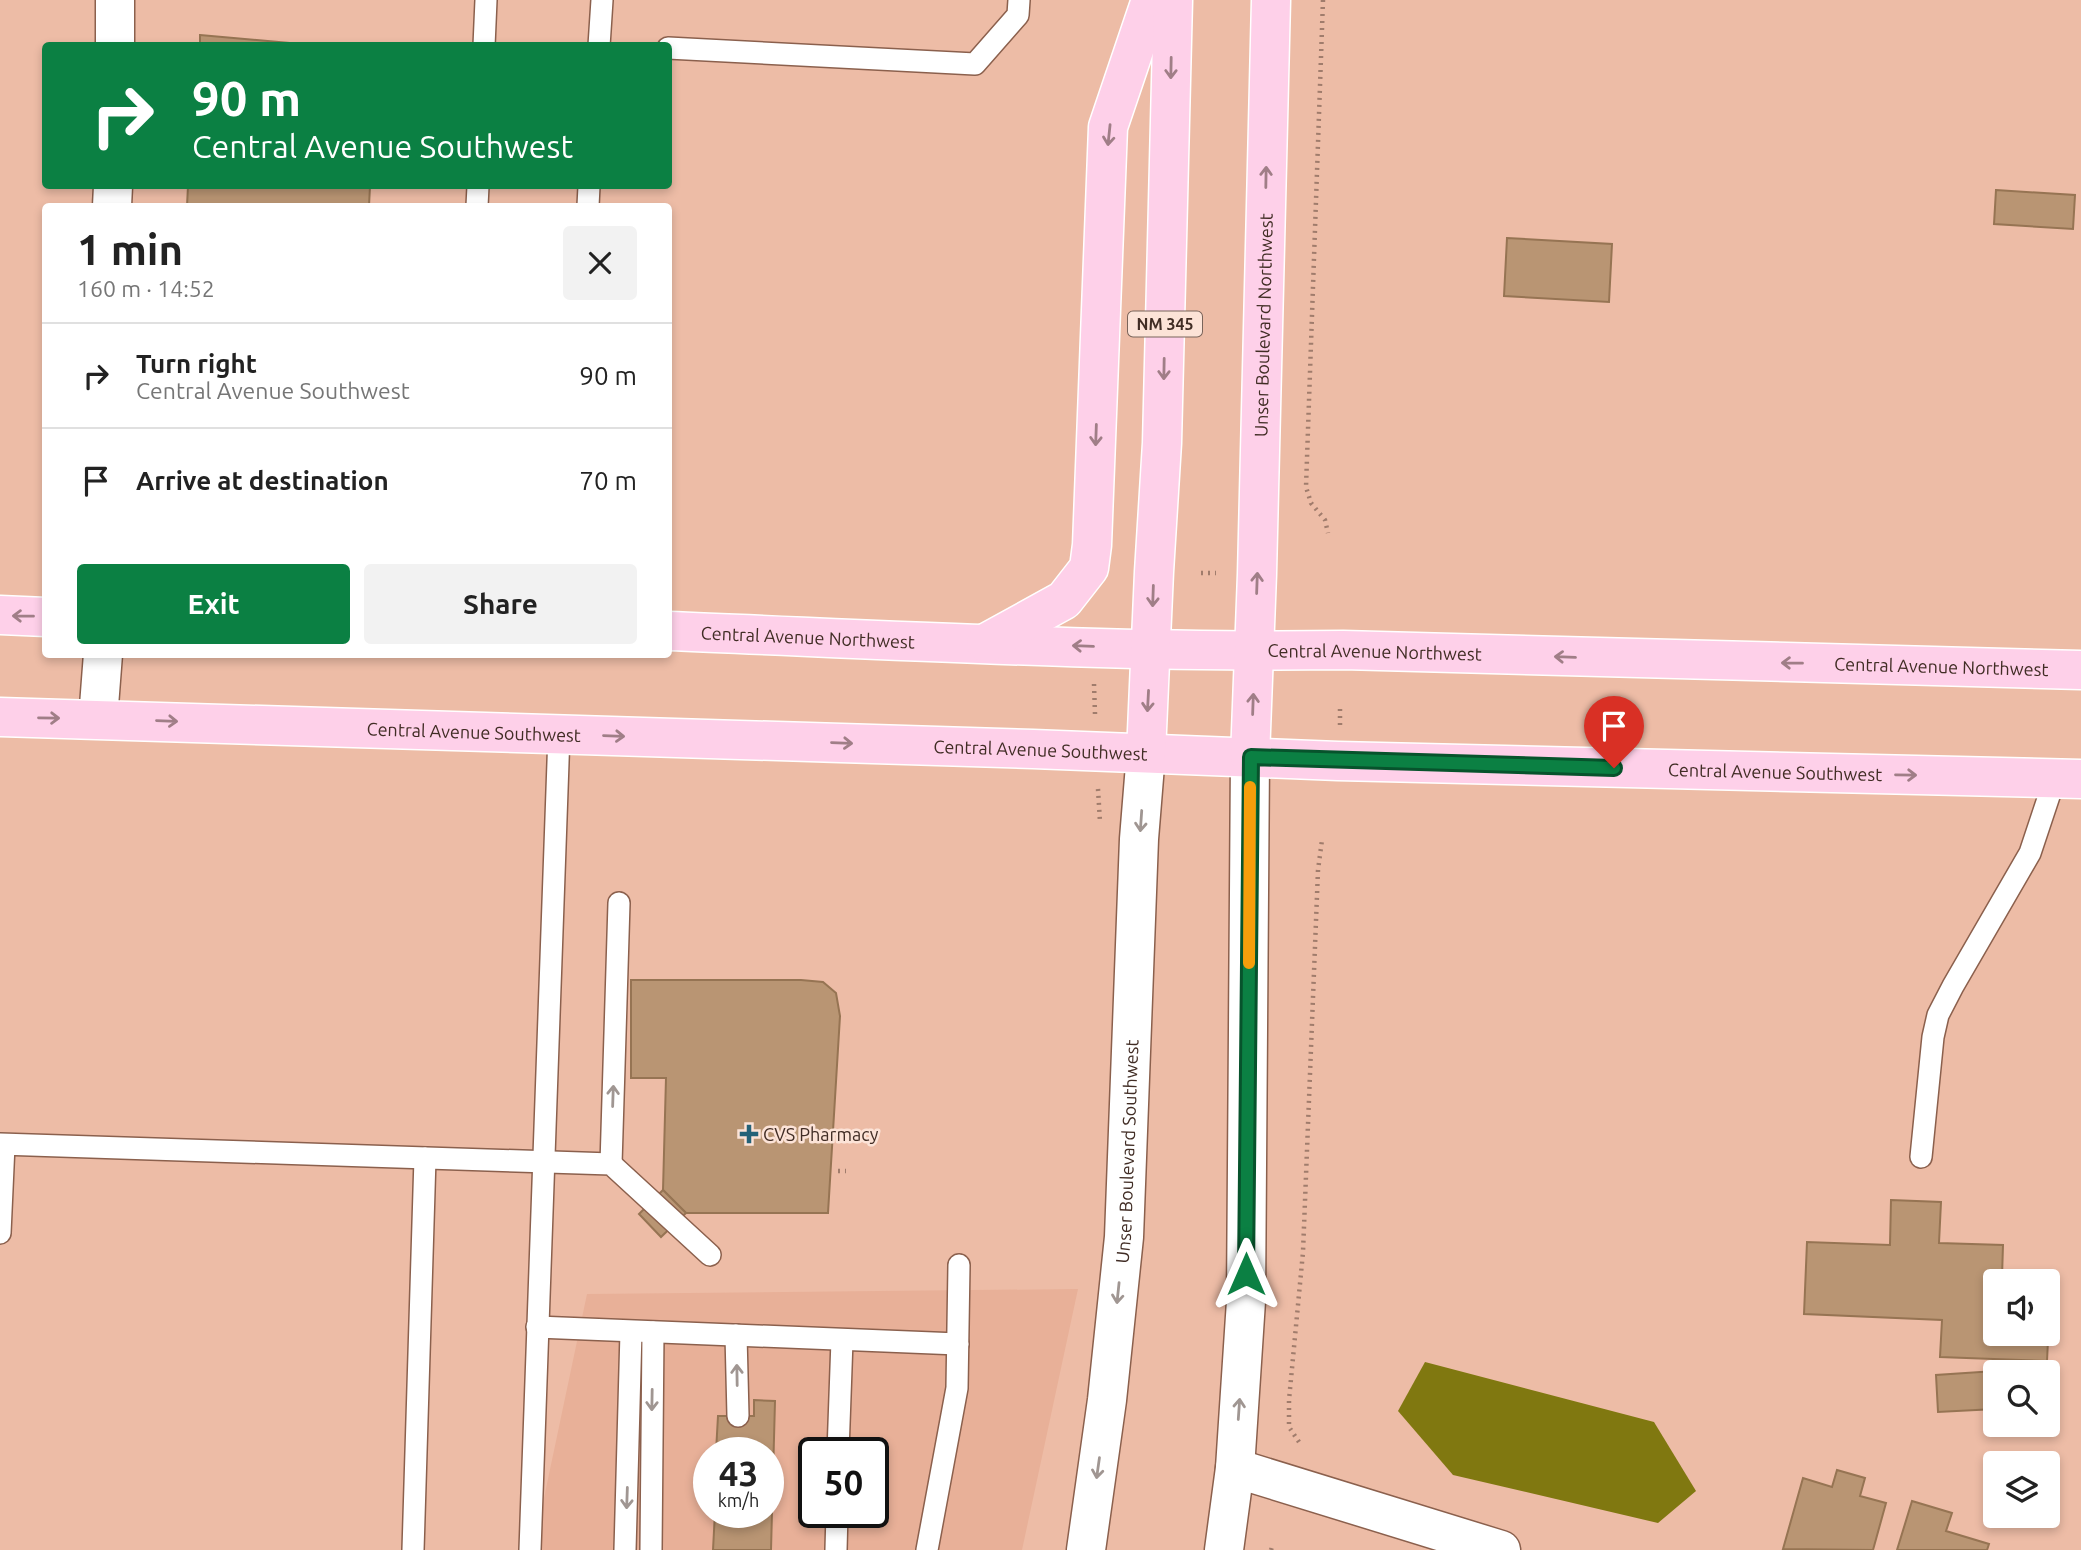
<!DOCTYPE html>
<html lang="en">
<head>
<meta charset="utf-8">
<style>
  :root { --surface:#fff; --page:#f2f2f2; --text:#222; --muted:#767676; --line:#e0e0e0; --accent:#0b8043 }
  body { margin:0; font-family:Ubuntu,sans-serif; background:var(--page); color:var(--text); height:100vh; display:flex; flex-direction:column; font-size:26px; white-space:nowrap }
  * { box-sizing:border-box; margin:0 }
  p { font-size:23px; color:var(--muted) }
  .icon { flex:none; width:38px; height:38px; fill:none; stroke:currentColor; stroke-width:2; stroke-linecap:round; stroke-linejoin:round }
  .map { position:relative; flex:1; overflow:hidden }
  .panel { position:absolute; left:42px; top:203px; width:630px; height:455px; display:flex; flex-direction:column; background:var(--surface); border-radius:7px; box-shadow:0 4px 10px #0003 }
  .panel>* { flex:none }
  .top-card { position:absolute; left:42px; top:42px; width:630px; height:147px; border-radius:7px; box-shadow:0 4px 10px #0003; background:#0b8043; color:#fff; overflow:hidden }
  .fabs { position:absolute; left:1983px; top:1269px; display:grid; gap:14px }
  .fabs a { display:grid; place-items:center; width:77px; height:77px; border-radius:7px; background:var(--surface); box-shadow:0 4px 10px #0003; font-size:35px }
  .speed { position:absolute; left:693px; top:1437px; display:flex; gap:14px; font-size:35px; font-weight:700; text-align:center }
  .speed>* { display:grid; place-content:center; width:91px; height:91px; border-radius:50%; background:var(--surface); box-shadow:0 4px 10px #0003; line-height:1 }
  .speed small { font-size:18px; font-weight:400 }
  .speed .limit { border:4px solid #111; border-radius:10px; background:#fff; color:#111 }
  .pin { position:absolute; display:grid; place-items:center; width:60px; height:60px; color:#fff; margin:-72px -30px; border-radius:50% 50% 50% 0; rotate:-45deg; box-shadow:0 0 7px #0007 }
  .pin .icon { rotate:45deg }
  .me { position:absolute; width:77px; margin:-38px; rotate:0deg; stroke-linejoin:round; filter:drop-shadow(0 0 5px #0008) }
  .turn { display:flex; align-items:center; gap:24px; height:147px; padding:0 35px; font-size:32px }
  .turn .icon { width:91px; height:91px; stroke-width:2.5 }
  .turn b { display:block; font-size:49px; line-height:60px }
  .round { display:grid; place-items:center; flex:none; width:74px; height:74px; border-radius:7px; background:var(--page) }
  .summary { display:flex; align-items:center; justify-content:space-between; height:119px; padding:0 35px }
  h1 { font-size:42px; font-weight:700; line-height:52px }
  .primary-button { display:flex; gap:14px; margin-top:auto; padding:14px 35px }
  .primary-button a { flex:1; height:80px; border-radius:7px; background:var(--accent); color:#fff; font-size:28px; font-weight:700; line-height:80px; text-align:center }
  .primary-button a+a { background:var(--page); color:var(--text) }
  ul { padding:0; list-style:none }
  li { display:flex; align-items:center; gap:21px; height:105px; padding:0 35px; border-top:2px solid var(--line) }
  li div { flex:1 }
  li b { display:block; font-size:26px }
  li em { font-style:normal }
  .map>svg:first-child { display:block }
  .built { fill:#e8b098; fill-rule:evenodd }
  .water { fill:#807810 }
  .building { fill:#b99573; stroke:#967453; stroke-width:2; fill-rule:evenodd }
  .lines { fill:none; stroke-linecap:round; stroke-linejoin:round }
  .lane-casing { stroke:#8b604d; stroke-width:24 }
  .street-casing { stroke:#8b604d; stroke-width:41 }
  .secondary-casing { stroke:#8b604d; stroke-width:41 }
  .primary-casing { stroke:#fff; stroke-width:41 }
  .path { stroke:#a07c6c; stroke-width:4.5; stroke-dasharray:2 5; stroke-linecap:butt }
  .lane { stroke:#fff; stroke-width:21 }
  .street { stroke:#fff; stroke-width:38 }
  .secondary { stroke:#fff; stroke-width:38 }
  .primary { stroke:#fed0e9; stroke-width:38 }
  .oneway { stroke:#a07e87 }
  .oneway2 { stroke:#a09692 }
  .route-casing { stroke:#07532c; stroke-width:18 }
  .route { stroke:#0b8043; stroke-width:12 }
  .slow { stroke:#f59e0b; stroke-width:12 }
  .poi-dot { fill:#246278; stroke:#fce3d7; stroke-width:2.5 }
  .labels { text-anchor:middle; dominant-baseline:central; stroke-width:5; stroke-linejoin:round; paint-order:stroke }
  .shield { fill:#fce3d7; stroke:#79645a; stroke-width:2 }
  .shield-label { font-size:16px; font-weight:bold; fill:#412d25 }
  .street-label { font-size:18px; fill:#412d25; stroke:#fce3d7 }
  .poi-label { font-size:18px; fill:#412d25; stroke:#fce3d7; text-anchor:start }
</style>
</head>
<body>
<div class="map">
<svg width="2081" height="1550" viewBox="0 0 2081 1550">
  <rect width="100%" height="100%" fill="#edbca6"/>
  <path class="built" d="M 1078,1289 L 1022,1550 L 533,1550 L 587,1294 ZM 709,1452 L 768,1452 L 768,1512 L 709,1512 ZM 814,1452 L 873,1452 L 873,1512 L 814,1512 Z"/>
  <polygon class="water" points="1425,1362 1654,1422 1696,1491 1658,1523 1453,1475 1398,1411"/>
  <g class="building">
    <polygon points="200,35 311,45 311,46 200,46"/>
    <polygon points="188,186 370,186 369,206 187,206"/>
    <polygon points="1996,190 2075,195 2073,229 1994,224"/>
    <polygon points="1507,238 1612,244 1609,302 1504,296"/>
    <polygon points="631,980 801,980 823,982 836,993 840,1016 828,1213 686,1213 663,1190 666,1078 631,1078"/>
    <polygon points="663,1190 686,1213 661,1237 639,1214"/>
    <path d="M 1891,1200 L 1941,1202 L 1939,1243 L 2003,1245 L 2002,1277 L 2051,1279 L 2047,1361 L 1940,1357 L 1942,1320 L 1804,1314 L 1807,1242 L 1890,1245 ZM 1995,1281 L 2048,1281 L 2048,1334 L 1995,1334 Z"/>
    <polygon points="2010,1370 2010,1372 1995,1372 1995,1409 1938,1412 1936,1375"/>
    <polygon points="754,1400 775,1401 771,1550 713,1550 715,1512 768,1512 768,1452 716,1452 718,1416 754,1416"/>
    <polygon points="1837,1470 1865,1478 1860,1496 1886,1503 1873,1550 1783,1549 1803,1478 1832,1487"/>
    <polygon points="1912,1501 1952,1513 1946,1531 1989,1544 1987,1550 1897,1550"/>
  </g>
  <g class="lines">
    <defs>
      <g id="lane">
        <polyline points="484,46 486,0"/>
        <polyline points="599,46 602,0"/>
        <polyline points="668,48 975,64 1018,15 1019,0"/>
        <polyline points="477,206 478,186"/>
        <polyline points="588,206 589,186"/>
        <polyline points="0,1144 611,1164 710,1255"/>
        <polyline points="1921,1157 1933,1037 1938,1015 1953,986 2030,853 2055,778"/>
        <polyline points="611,1164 619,903"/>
        <polyline points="0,1233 4,1145"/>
        <polyline points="537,1327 958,1344"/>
        <polyline points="736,1335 738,1416"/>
        <polyline points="838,1452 842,1340"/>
        <polyline points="413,1550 425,1158"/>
        <polyline points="530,1550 559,734"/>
        <polyline points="625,1550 631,1332"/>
        <polyline points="651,1550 653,1332"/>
        <polyline points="836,1550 837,1512"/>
        <polyline points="927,1550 957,1388 959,1265"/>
      </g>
      <g id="street">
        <polyline points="115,46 115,0"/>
        <polyline points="112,206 113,186"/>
        <polyline points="98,719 103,654"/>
        <polyline points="1235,1468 1501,1550"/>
      </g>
      <g id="secondary">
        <path id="s1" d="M 1086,1550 L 1107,1400 L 1124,1237 L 1139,839 L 1146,753"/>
        <polyline points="1224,1550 1235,1468 1246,1301 1250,757"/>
      </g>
      <g id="primary">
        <polyline points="0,615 46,617"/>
        <path id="s2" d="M 668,631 C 893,640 1118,653 1343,650 L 2081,670"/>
        <polyline points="986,643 1064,600 1089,568 1092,545 1108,127 1151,0"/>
        <path id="s3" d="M 0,717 L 1033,749 L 1338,761 L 2081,779"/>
        <polyline points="1146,753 1154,572 1162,443 1173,0"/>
        <path id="s4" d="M 1250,757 L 1257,574 L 1271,0"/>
      </g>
    </defs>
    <use href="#lane" class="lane-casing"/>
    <use href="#street" class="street-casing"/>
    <use href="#secondary" class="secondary-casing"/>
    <use href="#primary" class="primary-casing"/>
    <g class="path">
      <polyline points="1323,0 1306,487 1311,503 1325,520 1328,533"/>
      <polyline points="1201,573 1216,573"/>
      <polyline points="1094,684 1095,714"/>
      <polyline points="1340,725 1340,707"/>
      <polyline points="1098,789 1100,822"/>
      <polyline points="838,1171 846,1171"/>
      <polyline points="1299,1442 1289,1427 1289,1400 1303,1252 1318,870 1322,840"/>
      <polyline points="1271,1550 1272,1547"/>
    </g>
    <use href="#lane" class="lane"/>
    <use href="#street" class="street"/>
    <use href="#secondary" class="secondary"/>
    <use href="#primary" class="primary"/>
  </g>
  <defs><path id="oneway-shaft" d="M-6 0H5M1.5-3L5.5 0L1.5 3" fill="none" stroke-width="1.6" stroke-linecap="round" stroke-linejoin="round" transform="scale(1.75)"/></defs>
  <g class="oneway">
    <use href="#oneway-shaft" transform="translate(1171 68) rotate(91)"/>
    <use href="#oneway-shaft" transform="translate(1109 135) rotate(96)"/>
    <use href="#oneway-shaft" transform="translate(1266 177) rotate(-89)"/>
    <use href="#oneway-shaft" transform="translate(1164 369) rotate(91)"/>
    <use href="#oneway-shaft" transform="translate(1096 435) rotate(92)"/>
    <use href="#oneway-shaft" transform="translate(1257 583) rotate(-88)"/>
    <use href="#oneway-shaft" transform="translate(1153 596) rotate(92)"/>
    <use href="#oneway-shaft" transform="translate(23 616) rotate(-179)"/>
    <use href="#oneway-shaft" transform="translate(1083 646) rotate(-178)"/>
    <use href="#oneway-shaft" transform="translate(1565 657) rotate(-178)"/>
    <use href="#oneway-shaft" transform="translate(1792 663) rotate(-179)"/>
    <use href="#oneway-shaft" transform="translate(1148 701) rotate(93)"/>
    <use href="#oneway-shaft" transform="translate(1253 704) rotate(-88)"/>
    <use href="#oneway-shaft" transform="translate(49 718) rotate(1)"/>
    <use href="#oneway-shaft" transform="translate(167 721) rotate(2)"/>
    <use href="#oneway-shaft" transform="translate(614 736) rotate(2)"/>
    <use href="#oneway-shaft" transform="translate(842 743) rotate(2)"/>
    <use href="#oneway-shaft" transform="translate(1906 775) rotate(1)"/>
  </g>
  <g class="oneway2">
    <use href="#oneway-shaft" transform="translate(1141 821) rotate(94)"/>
    <use href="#oneway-shaft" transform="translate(613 1096) rotate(-88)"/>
    <use href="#oneway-shaft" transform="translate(1118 1293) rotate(96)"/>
    <use href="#oneway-shaft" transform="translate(737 1375) rotate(-91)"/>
    <use href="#oneway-shaft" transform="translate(652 1400) rotate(91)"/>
    <use href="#oneway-shaft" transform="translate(1239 1409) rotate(-86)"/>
    <use href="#oneway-shaft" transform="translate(1098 1468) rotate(98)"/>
    <use href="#oneway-shaft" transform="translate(627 1498) rotate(92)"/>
  </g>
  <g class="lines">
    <defs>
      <polyline id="route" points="1246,1274 1251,757 1614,768"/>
    </defs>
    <use href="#route" class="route-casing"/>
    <use href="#route" class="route"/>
    <polyline class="slow" points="1249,963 1250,787"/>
  </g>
  <path class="poi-dot" d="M745.5 1123.5h7v7h7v7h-7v7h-7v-7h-7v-7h7z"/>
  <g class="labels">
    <rect class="shield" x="1128" y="311.5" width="74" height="25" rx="5"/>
    <g class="shield-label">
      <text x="1165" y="324">NM 345</text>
    </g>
    <g class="street-label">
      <text stroke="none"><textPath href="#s4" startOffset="432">Unser Boulevard Northwest</textPath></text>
      <text stroke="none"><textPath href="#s2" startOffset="140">Central Avenue Northwest</textPath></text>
      <text stroke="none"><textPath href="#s2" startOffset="707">Central Avenue Northwest</textPath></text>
      <text stroke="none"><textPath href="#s2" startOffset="1274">Central Avenue Northwest</textPath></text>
      <text stroke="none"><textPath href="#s3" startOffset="474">Central Avenue Southwest</textPath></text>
      <text stroke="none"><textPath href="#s3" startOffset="1041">Central Avenue Southwest</textPath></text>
      <text stroke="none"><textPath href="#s3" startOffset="1776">Central Avenue Southwest</textPath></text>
      <text stroke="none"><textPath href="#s1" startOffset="401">Unser Boulevard Southwest</textPath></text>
    </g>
    <g class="poi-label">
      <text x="763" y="1134">CVS Pharmacy</text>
    </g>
  </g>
</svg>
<div class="fabs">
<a><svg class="icon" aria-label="sound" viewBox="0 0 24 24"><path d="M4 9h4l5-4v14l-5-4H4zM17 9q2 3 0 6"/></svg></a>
<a><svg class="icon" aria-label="search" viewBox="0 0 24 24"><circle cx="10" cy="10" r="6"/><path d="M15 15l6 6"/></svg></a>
<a><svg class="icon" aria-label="layers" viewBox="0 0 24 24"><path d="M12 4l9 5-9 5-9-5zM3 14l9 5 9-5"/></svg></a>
</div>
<div class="speed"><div>43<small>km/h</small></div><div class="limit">50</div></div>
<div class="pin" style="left:1614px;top:768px;background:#d93025"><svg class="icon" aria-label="arrive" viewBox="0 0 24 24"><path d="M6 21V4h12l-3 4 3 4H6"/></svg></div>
<svg class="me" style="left:1246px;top:1274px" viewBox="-20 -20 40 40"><path d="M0-17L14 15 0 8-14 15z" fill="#0b8043" stroke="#fff" stroke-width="4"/></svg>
<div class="top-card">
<div class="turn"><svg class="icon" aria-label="right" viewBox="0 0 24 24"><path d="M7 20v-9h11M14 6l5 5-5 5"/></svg><div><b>90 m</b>Central Avenue Southwest</div></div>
</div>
<section class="panel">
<div class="summary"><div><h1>1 min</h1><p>160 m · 14:52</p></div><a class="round"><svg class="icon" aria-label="close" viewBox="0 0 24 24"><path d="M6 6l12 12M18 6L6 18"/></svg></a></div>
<ul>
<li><svg class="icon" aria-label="right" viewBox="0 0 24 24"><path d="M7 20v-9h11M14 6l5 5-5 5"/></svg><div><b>Turn right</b><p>Central Avenue Southwest</p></div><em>90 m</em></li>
<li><svg class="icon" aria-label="arrive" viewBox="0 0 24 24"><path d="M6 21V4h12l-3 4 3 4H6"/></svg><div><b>Arrive at destination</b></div><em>70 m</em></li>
</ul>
<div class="primary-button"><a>Exit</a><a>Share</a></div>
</section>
</div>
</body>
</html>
